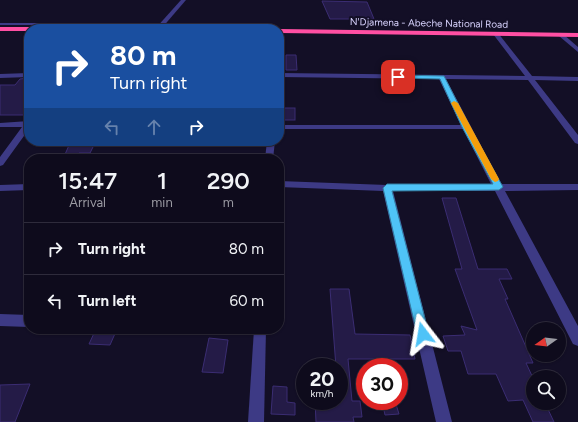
<!DOCTYPE html>
<html lang="en">
<head>
<meta charset="utf-8">
<style>
  :root { --surface:#0e0b1c; --page:#1c1929; --text:#f1f3f6; --muted:#9b9ba3; --line:#2e2b3b }
  body { margin:0; font-family:Figtree,sans-serif; background:var(--page); color:var(--text); height:100vh; display:flex; flex-direction:column; font-size:15px; white-space:nowrap }
  * { box-sizing:border-box; margin:0 }
  p { font-size:13px; color:var(--muted) }
  .icon { flex:none; width:22px; height:22px; fill:none; stroke:currentColor; stroke-width:2; stroke-linecap:round; stroke-linejoin:round }
  .map { position:relative; flex:1; overflow:hidden }
  .drawer { position:absolute; left:24px; top:154px; width:260px; height:180px; display:flex; flex-direction:column; background:var(--surface); border-radius:16px; box-shadow:0 1px 3px #0004,0 0 0 1px var(--line) }
  .drawer>* { flex:none }
  .top-card { position:absolute; left:24px; top:24px; width:260px; height:122px; border-radius:16px; box-shadow:0 1px 3px #0004,0 0 0 1px var(--line); background:#1a4fa0; color:#fff; overflow:hidden }
  .needle { width:26px; rotate:256deg }
  .tools { position:absolute; left:526px; top:322px; display:grid; gap:8px }
  .tools a { display:grid; place-items:center; width:40px; height:40px; border-radius:50%; background:var(--surface); box-shadow:0 1px 3px #0004,0 0 0 1px var(--line); font-size:20px }
  .speed { position:absolute; left:296px; top:358px; display:flex; gap:8px; font-size:20px; font-weight:700; text-align:center }
  .speed>* { display:grid; place-content:center; width:52px; height:52px; border-radius:50%; background:var(--surface); box-shadow:0 1px 3px #0004,0 0 0 1px var(--line); line-height:1 }
  .speed small { font-size:10px; font-weight:400 }
  .speed .limit { border:6px solid #d22; background:#fff; color:#111 }
  .pin { position:absolute; display:grid; place-items:center; width:34px; height:34px; color:#fff; margin:-17px; border-radius:8px; box-shadow:0 2px 6px #0006 }
  .me { position:absolute; width:44px; margin:-22px; rotate:346deg; stroke-linejoin:round; filter:drop-shadow(0 0 3px #0008) }
  .turn { display:flex; align-items:center; gap:14px; height:84px; padding:0 20px; font-size:18px }
  .turn .icon { width:52px; height:52px; stroke-width:2.5 }
  .turn b { display:block; font-size:28px; line-height:34px }
  .lanes { display:flex; align-items:center; height:38px; padding:0 20px; background:#0003; justify-content:center; gap:20px; direction:ltr }
  .lanes .off { opacity:.35 }
  .eta { display:flex; justify-content:space-evenly; align-items:center; height:68px; text-align:center }
  .eta b { font-size:24px; font-weight:600; line-height:28px }
  ul { padding:0; list-style:none }
  li { display:flex; align-items:center; gap:12px; height:52px; padding:0 20px; border-top:1px solid var(--line) }
  li div { flex:1 }
  li b { display:block; font-size:15px }
  li em { font-style:normal }
  .map>svg:first-child { display:block }
  .building { fill:#241b47; stroke:#3b2d73 }
  .lines { fill:none; stroke-linecap:round; stroke-linejoin:round }
  .lane { fill:#3d3a85; fill-rule:evenodd }
  .street { fill:#3d3a85; fill-rule:evenodd }
  .highway { fill:#ff4fa3; fill-rule:evenodd }
  .route { fill:#4fc3f7; stroke:#337fa1 }
  .slow { fill:#f59e0b }
  .labels { text-anchor:middle; dominant-baseline:central; stroke-width:4; stroke-linejoin:round; paint-order:stroke }
  .far-street-label { font-size:10px; fill:#d9d4ff; stroke:#130f26 }
</style>
</head>
<body>
<div class="map">
<svg width="578" height="422" viewBox="0 0 578 422">
  <rect width="100%" height="100%" fill="#130f26"/>
  <g class="building">
    <polygon points="322,1 367,2 374,19 330,19"/>
    <polygon points="286,55 296,55 297,70 286,70"/>
    <polygon points="29,78 29,115 0,115 0,85 15,85 20,79"/>
    <rect x="279" y="108" width="16" height="12"/>
    <polygon points="70,143 95,143 90,153 79,153 78,159 63,159"/>
    <polygon points="442,198 456,198 478,269 507,269 512,279 499,279 508,299 505,299 533,363 526,363 533,378 533,403 545,403 554,422 533,422 523,400 508,401 496,374 468,374 461,351 448,351 443,336 465,335 461,326 477,330 455,269 462,269"/>
    <polygon points="330,289 349,289 355,334 410,335 415,359 348,359 352,401 360,401 362,417 353,417 354,422 316,422 315,401 339,401 339,367 336,367"/>
    <polygon points="96,329 117,329 110,345 89,344"/>
    <polygon points="209,338 228,340 223,373 202,372"/>
    <polygon points="30,384 15,422 0,422 0,385"/>
    <polygon points="273,386 287,387 287,402 295,403 295,415 271,414"/>
    <polygon points="382,401 395,401 399,414 385,415"/>
  </g>
  <g class="lines">
    <polygon class="lane" points="0,23 89,23 147,28 148,29 137,29 89,25 0,25"/>
    <g class="street">
      <polygon points="181,0 186,0 161,29 155,29"/>
      <polygon points="280,29 283,31 282,55 279,57"/>
      <polygon points="496,32 498,33 532,76 578,77 578,81 535,80 578,135 578,144 575,143 528,80 446,79 501,184 578,184 578,190 505,191 578,326 578,346 573,344 495,191 393,191 452,422 436,422 383,191 279,187 279,181 387,185 491,184 463,129 279,129 279,125 461,125 439,79 279,77 279,73 525,76 493,34"/>
      <polygon points="559,34 563,34 578,47 578,52 559,36"/>
      <polygon points="29,73 29,77 0,78 0,74"/>
      <polygon points="29,121 29,129 3,165 0,166 0,157 22,127 0,127 0,123"/>
      <polygon points="267,141 275,141 273,159 265,159"/>
      <polygon points="29,184 29,190 0,191 0,185"/>
      <polygon points="0,314 29,315 29,327 0,326"/>
      <polygon points="254,329 266,329 264,422 248,422"/>
    </g>
    <g class="highway">
      <polygon points="0,27 29,27 32,29 29,29 29,31 0,31"/>
      <polygon points="279,29 578,33 578,37 279,33"/>
    </g>
  </g>
  <polygon class="route" points="398,75 444,76 470,127 503,187 499,190 392,191 429,334 427,338 423,340 419,338 417,334 383,188 387,184 493,184 462,127 440,79 395,78 394,77"/>
  <polygon class="slow" points="454,101 458,103 499,179 498,181 495,182 491,179 451,103"/>
  <g class="labels">
    <g class="far-street-label">
      <text transform="translate(429 23) rotate(1)">N'Djamena - Abeche National Road</text>
    </g>
  </g>
</svg>
<div class="tools">
<a><svg class="needle" viewBox="-14 -14 28 28"><path d="M0-13l5 13h-10z" fill="#e53935"/><path d="M0 13l5-13h-10z" fill="#9b9ba3"/></svg></a>
<a><svg class="icon" aria-label="search" viewBox="0 0 24 24"><circle cx="10" cy="10" r="6"/><path d="M15 15l6 6"/></svg></a>
</div>
<div class="speed"><div>20<small>km/h</small></div><div class="limit">30</div></div>
<div class="pin" style="left:398px;top:77px;background:#d93025"><svg class="icon" aria-label="arrive" viewBox="0 0 24 24"><path d="M6 21V4h12l-3 4 3 4H6"/></svg></div>
<svg class="me" style="left:423px;top:334px" viewBox="-20 -20 40 40"><path d="M0-17L14 15 0 8-14 15z" fill="#4fc3f7" stroke="#fff" stroke-width="4"/></svg>
<div class="top-card">
<div class="turn"><svg class="icon" aria-label="right" viewBox="0 0 24 24"><path d="M7 20v-9h11M14 6l5 5-5 5"/></svg><div><b>80 m</b>Turn right</div></div>
<div class="lanes"><svg class="icon off" aria-label="left" viewBox="0 0 24 24"><path d="M17 20v-9H6M10 6l-5 5 5 5"/></svg><svg class="icon off" aria-label="ahead" viewBox="0 0 24 24"><path d="M12 20V5M6 11l6-6 6 6"/></svg><svg class="icon" aria-label="right" viewBox="0 0 24 24"><path d="M7 20v-9h11M14 6l5 5-5 5"/></svg></div>
</div>
<section class="drawer">
<div class="eta">
<div><b>15:47</b><p>Arrival</p></div>
<div><b>1</b><p>min</p></div>
<div><b>290</b><p>m</p></div>
</div>
<ul>
<li><svg class="icon" aria-label="right" viewBox="0 0 24 24"><path d="M7 20v-9h11M14 6l5 5-5 5"/></svg><div><b>Turn right</b></div><em>80 m</em></li>
<li><svg class="icon" aria-label="left" viewBox="0 0 24 24"><path d="M17 20v-9H6M10 6l-5 5 5 5"/></svg><div><b>Turn left</b></div><em>60 m</em></li>
</ul>
</section>
</div>
</body>
</html>
